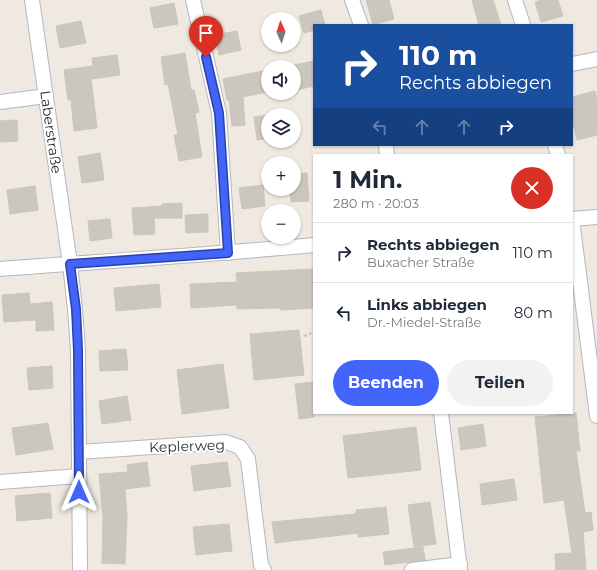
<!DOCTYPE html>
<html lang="de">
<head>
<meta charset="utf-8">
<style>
  :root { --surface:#fff; --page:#f2f2f3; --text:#1f2937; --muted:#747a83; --line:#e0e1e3; --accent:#4264fb }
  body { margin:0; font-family:Montserrat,sans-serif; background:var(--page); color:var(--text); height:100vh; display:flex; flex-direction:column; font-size:15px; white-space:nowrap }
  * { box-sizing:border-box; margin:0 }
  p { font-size:13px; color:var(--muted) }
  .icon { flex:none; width:22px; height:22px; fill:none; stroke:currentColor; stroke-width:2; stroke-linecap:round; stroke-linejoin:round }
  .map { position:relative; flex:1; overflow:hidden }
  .drawer { position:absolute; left:313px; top:154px; width:260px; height:260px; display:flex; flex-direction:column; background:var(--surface); border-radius:0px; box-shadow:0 1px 3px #0004 }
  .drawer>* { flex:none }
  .top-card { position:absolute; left:313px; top:24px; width:260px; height:122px; border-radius:0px; box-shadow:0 1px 3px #0004; background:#1a4fa0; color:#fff; overflow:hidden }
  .needle { width:26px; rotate:357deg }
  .controls { position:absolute; left:261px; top:12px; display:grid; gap:8px }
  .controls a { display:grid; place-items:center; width:40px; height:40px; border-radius:50%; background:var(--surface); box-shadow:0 1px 3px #0004; font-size:20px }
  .pin { position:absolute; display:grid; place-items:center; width:34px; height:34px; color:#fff; margin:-41px -17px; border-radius:50% 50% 50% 0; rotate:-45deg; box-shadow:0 0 4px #0007 }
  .pin .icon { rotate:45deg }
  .me { position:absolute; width:44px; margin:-22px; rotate:0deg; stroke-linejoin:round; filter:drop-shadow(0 0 3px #0008) }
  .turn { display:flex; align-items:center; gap:14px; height:84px; padding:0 20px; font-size:18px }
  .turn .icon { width:52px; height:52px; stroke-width:2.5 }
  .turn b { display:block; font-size:28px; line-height:34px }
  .lanes { display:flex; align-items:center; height:38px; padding:0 20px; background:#0003; justify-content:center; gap:20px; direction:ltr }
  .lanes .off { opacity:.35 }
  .round { display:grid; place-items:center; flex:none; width:42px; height:42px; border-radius:21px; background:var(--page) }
  .head { display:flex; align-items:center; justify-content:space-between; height:68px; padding:0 20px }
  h1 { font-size:24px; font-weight:700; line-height:30px }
  .cta { display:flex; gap:8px; margin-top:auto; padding:8px 20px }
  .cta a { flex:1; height:46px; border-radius:24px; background:var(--accent); color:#fff; font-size:16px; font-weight:700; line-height:46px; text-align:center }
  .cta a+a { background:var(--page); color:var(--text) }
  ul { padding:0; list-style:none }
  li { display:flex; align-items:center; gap:12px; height:60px; padding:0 20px; border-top:1px solid var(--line) }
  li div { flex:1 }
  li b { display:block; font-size:15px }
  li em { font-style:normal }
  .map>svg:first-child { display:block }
  .building { fill:#cbc7bf; stroke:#cbc5ba }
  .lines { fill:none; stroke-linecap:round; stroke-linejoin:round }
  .minor-casing { stroke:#b4b7c1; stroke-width:16 }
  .path { stroke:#c9c9c9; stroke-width:2.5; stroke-dasharray:3 2; stroke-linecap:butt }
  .minor { stroke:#fff; stroke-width:14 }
  .route-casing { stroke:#2b41a3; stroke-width:10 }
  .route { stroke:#4264fb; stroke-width:7 }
  .labels { text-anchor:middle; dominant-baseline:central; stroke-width:4; stroke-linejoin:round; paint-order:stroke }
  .street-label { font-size:14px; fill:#2e2e2e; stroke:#fff }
</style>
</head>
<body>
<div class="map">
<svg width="597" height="570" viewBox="0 0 597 570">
  <rect width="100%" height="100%" fill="#efe9e1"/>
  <g class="building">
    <polygon points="366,0 389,0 394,19 373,25"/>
    <polygon points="472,0 493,0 501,25 479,25"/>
    <polygon points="541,0 558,0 563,16 541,22 535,2"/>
    <polygon points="174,3 178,24 154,28 150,8"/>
    <polygon points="321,10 325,25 314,25 314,30 304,33 299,16"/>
    <polygon points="81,21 86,43 60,48 56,26"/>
    <polygon points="237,31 241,50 219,55 215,35"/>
    <polygon points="185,53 191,90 194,90 199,112 195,113 202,157 179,161 174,135 178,135 168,84 165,85 161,57"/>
    <polygon points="117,55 120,75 91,79 97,128 74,131 71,100 68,100 64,70 93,66 92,58"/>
    <polygon points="314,61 314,86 296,90 294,81 294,65"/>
    <polygon points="268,70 268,92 243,97 245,125 232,126 229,100 227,100 223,79"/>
    <polygon points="595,91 597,99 597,135 577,140 572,119 572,97"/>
    <polygon points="268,115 268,138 257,140 254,117"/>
    <polygon points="17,120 18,141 0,142 0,121"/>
    <polygon points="100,153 104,180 82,183 78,157"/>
    <polygon points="307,173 309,201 291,202 290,189 294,189 294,174"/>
    <polygon points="263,185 265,206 242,209 239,188"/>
    <polygon points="35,186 38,210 10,214 7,190"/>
    <polygon points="182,203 182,218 154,218 155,234 134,235 132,208 162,206 162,204"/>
    <polygon points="208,214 208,232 186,233 185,215"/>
    <polygon points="110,219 112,238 90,241 88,221"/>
    <polygon points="314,269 314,308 281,310 280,308 237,309 237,305 191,308 190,284 237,282 236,273"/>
    <polygon points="159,284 161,307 116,311 114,288"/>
    <polygon points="29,293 30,304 52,302 54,330 36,331 36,320 4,322 2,295"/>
    <polygon points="299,330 304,375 254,380 250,334"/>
    <polygon points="126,349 128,370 100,371 99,351"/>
    <polygon points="223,364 229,408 182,414 177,370"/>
    <polygon points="52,366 53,388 29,390 27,368"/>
    <polygon points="314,382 314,417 299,419 295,384"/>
    <polygon points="127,396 131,420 102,424 99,401"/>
    <polygon points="576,413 580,451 576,451 585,513 591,512 593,530 583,532 586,570 556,570 555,554 572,553 564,500 544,503 535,417"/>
    <polygon points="48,423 53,449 16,455 12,428"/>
    <polygon points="483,424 486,446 461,450 458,428"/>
    <polygon points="416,427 421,470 348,478 343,436"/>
    <polygon points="147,462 150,486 125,489 127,516 125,564 102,563 103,517 99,474 128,472 127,465"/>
    <polygon points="227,462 231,486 194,491 191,466"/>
    <polygon points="514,479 517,500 482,505 480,484"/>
    <polygon points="50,493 52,518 17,521 15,496"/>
    <polygon points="430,502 436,544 414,547 408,505"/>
    <polygon points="386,507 389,534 358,537 358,533 275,543 272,522 356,514 356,510"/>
    <polygon points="229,524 232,551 196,555 193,527"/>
    <polygon points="423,547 425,560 385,565 383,552"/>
  </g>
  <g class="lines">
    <defs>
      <g id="minor">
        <polyline points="32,0 70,264 75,309 78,350 80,570"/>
        <polyline points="193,0 219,113 228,253"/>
        <polyline points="352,0 361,25"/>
        <polyline points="515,0 523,25"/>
        <polyline points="572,64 597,59"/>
        <polyline points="0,102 46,96"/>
        <polyline points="386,145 387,155"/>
        <polyline points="555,145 558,155"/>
        <polyline points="572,219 597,416"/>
        <polyline points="572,219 597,217"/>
        <path d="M 0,269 C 105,261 210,255 314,245"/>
        <polyline points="441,413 460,570"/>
        <polyline points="79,452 226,442 240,447 248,459 261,565 264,570"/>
        <polyline points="0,482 79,476"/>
        <polyline points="412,570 460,564"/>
      </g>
    </defs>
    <use href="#minor" class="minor-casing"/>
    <polyline class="path" points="304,336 314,332"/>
    <use href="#minor" class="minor"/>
  </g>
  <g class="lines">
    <defs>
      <polyline id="route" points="79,492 78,350 76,309 70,264 228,253 219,113 206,57"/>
    </defs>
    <use href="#route" class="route-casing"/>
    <use href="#route" class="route"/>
  </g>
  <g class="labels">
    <g class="street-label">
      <text transform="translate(51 132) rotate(82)">Laberstraße</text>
      <text transform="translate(187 446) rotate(-2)">Keplerweg</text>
    </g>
  </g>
</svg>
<div class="controls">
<a><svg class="needle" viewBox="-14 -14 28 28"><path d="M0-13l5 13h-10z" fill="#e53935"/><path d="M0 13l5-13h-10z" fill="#747a83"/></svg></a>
<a><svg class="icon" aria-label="sound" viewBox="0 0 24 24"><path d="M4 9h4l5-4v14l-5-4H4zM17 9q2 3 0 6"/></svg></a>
<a><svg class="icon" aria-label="layers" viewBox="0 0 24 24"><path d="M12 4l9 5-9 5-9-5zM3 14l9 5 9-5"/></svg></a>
<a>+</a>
<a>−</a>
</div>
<div class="pin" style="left:206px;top:57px;background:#d93025"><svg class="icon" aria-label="arrive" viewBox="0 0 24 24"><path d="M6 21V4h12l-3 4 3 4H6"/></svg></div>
<svg class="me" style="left:79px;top:492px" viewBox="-20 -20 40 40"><path d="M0-17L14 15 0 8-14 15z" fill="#4264fb" stroke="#fff" stroke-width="4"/></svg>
<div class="top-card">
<div class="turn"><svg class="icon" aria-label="right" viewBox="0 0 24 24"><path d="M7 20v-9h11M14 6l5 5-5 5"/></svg><div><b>110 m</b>Rechts abbiegen</div></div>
<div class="lanes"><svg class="icon off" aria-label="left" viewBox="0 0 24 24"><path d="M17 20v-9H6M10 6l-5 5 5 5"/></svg><svg class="icon off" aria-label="ahead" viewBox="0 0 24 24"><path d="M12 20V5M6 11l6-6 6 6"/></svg><svg class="icon off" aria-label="ahead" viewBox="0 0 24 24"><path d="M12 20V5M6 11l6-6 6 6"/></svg><svg class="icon" aria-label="right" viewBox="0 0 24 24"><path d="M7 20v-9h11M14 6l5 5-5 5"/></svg></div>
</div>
<section class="drawer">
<div class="head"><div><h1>1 Min.</h1><p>280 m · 20:03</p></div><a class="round" style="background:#d93025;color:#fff"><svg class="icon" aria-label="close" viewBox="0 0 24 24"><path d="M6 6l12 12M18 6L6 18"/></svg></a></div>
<ul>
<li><svg class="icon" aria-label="right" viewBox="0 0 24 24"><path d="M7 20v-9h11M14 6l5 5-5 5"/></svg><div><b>Rechts abbiegen</b><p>Buxacher Straße</p></div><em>110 m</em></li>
<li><svg class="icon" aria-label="left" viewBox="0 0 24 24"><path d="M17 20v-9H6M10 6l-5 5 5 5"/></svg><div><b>Links abbiegen</b><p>Dr.-Miedel-Straße</p></div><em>80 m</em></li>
</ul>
<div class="cta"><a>Beenden</a><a>Teilen</a></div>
</section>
</div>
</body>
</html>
